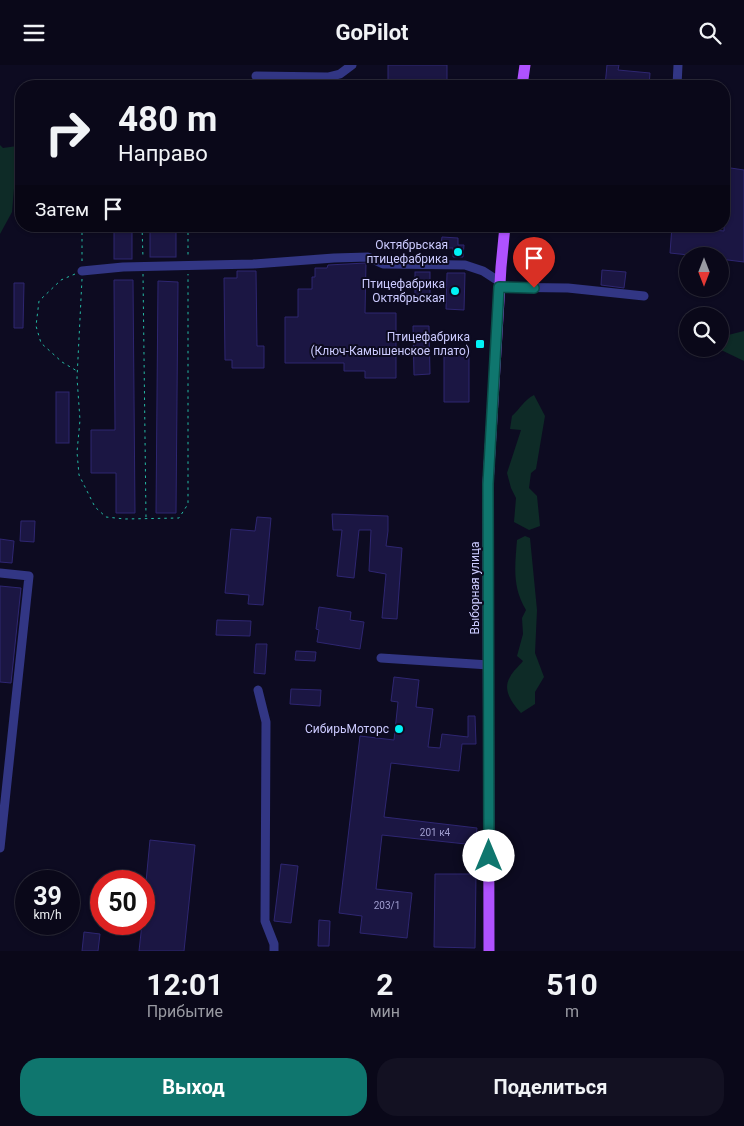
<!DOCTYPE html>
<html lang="ru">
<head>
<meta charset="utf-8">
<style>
  :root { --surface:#0a0819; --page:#131122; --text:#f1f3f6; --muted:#999aa2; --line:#2a2938; --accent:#0f766e }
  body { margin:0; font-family:Roboto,sans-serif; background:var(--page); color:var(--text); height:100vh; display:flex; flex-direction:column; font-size:19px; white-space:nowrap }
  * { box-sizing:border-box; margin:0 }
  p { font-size:16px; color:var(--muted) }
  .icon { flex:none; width:28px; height:28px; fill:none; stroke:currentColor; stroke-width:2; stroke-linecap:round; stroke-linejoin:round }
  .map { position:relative; height:886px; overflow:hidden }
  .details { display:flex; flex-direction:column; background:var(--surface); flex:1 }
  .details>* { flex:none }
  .hud { position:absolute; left:15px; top:15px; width:715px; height:152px; border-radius:20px; box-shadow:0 1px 4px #0004,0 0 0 1px var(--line); background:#0a0819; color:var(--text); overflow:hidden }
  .needle { width:32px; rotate:180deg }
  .fabs { position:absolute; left:679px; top:182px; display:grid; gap:10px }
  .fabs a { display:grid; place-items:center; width:50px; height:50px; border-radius:50%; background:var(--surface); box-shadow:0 1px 4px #0004,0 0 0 1px var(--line); font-size:25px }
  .speed { position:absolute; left:15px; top:805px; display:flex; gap:10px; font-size:25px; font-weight:700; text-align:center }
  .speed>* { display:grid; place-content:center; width:65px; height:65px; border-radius:50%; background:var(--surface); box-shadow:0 1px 4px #0004,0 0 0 1px var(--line); line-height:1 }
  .speed small { font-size:12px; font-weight:400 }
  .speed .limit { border:8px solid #d22; background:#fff; color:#111 }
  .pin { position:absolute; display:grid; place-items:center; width:42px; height:42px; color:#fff; margin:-51px -21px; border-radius:50% 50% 50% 0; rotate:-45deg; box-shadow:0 0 5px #0007 }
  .pin .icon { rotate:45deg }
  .me { position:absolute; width:55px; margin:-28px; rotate:0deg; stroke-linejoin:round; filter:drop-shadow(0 0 4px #0008) }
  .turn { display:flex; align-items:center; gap:18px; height:105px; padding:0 20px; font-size:22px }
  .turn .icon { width:65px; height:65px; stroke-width:2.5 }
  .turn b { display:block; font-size:35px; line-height:42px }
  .then { display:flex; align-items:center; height:48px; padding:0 20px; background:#0003; gap:10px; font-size:19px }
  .eta { display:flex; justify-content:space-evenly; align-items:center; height:85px; text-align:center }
  .eta b { font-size:30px; font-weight:700; line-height:35px }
  .button { display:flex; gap:10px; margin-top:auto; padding:10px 20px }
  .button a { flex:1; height:58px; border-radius:20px; background:var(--accent); color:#fff; font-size:20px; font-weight:700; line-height:58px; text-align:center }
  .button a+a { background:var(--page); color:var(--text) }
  header { display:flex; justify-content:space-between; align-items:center; height:65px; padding:0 20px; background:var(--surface); font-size:22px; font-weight:700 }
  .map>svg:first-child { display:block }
  .green { fill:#0e2b27 }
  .building { fill:#1b1643; stroke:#2e2671 }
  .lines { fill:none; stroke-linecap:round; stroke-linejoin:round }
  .path { stroke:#24baa4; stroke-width:1; stroke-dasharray:2.5 4; stroke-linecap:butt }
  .minor { stroke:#323684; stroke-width:9 }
  .major { stroke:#af52ff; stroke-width:11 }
  .route-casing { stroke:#0a4d48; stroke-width:12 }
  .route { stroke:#0f766e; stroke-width:9 }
  .poi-dot { fill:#00f2f6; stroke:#0d0b21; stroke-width:2 }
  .labels { text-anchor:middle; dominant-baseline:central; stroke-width:4; stroke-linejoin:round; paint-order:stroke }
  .number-label { font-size:10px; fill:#a09ed0 }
  .poi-label { font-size:12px; fill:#cccbff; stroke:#0d0b21; text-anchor:end }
  .street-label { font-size:12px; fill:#cccbff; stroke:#0d0b21 }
</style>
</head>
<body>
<header><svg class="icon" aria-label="menu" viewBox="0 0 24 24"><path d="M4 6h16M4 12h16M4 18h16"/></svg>GoPilot<svg class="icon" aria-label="search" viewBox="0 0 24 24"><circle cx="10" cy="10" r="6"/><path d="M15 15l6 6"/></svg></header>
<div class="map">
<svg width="744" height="886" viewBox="0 0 744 886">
  <rect width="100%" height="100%" fill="#0d0b21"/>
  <g class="green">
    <polygon points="0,80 3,83 17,81 21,92 21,104 15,112 12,147 0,169"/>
    <polygon points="744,266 744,296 719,284 720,284 720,272"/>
    <path d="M 534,330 L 545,351 L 536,404 L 531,408 L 529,423 L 537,431 L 540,461 L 529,465 L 514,457 L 516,433 L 511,423 L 507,408 L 521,365 L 510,364 L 512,351 C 520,344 524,335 534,330 Z"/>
    <path d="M 525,471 L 530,473 L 537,545 L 535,588 L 544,612 L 535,627 L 535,639 L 521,648 C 512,638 502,625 510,612 C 513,606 519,601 523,596 L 517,591 L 523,569 L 522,553 L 526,545 C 512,522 515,501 517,475 Z"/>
  </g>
  <g class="building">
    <polygon points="388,0 447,0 447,21 388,20"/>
    <polygon points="607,0 619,0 618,5 650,8 649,21 605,21"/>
    <polygon points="724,102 744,105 744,197 720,194 720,191 698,191 670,188 672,161 724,166"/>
    <rect x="114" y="161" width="18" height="33"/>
    <rect x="150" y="161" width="26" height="31"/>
    <polygon points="442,172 458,173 458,180 464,180 463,192 453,192 453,183 447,183 447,180 441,179"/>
    <polygon points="366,198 365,248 396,248 396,313 365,313 365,306 344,306 344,298 285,298 285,252 298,252 298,224 312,224 312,212 315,212 315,203 327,203 328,200"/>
    <polygon points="602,205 626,207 624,223 601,220"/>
    <polygon points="237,206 256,206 257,281 264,281 264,303 232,303 232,295 225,295 224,213 237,213"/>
    <rect x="415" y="207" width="15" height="24"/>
    <polygon points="447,208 465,208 464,245 446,244"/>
    <polygon points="114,215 133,215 135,448 116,448 116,408 91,408 91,365 115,365"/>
    <polygon points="158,216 178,217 176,448 156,448"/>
    <polygon points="14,218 24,218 23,263 14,263"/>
    <polygon points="413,261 429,261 430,309 414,310"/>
    <polygon points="444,284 452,284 452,289 469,289 469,337 444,337"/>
    <rect x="56" y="327" width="13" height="51"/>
    <polygon points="332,449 388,451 388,466 386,481 402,483 397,554 382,553 386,509 369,506 371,465 359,465 354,513 337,511 342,465 333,465"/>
    <polygon points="257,452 271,453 263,540 248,539 249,530 225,528 231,464 255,466"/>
    <polygon points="21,456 35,456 34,477 20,476"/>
    <polygon points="0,474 14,476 12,498 0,497"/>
    <polygon points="0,521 21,523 11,618 0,617"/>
    <polygon points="319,542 351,547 350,555 364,557 360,584 317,577 319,565 316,564"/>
    <polygon points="217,555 251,556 250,571 216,570"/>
    <polygon points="256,579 267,579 265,609 254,608"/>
    <polygon points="296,586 316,587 315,596 295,595"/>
    <polygon points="394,612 419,615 416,642 433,644 428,682 440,683 442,669 468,672 468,651 475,651 476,679 462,679 459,706 391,698 384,752 477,763 475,780 382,770 376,824 412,828 407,873 360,868 362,851 339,848 360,671 394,675 398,637 391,636"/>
    <polygon points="291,624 321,625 320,641 290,639"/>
    <polygon points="150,775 195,780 184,886 139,886 142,859 144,859 144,838"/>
    <polygon points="281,799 298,801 291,858 274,856"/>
    <polygon points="435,809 476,809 475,883 434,882"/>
    <polygon points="319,855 330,856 329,881 318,881"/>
    <polygon points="84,867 100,869 98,886 82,886"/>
  </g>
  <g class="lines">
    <g class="path">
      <polyline points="82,161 82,197"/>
      <polyline points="142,161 143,193"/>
      <polyline points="188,161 188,193"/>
      <polyline points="75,209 61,215 39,236 36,261 41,278 62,297 77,306"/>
      <polyline points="143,209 146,453"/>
      <polyline points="82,214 77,313 80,355 77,387 79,410 95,442 106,452 125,454 179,453 188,439 188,209"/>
    </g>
    <g class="minor">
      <polyline points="256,11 328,12 340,9 352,0"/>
      <polyline points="677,21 678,0"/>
      <polyline points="82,206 123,202 253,199 334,193 368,192 383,199 465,200 483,206 500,217"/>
      <polyline points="499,222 568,223 644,231"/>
      <polyline points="0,508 29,511 0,783"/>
      <polyline points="381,593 489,600"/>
      <polyline points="258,625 266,657 265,856 274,879 274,886"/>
    </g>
    <g class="major">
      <polyline points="522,21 525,0"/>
      <polyline points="489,886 488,419 501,202 505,161"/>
    </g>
  </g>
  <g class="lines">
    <defs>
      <polyline id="route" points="489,791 488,419 499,222 534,223"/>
    </defs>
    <use href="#route" class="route-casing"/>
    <use href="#route" class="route"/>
  </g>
  <g class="poi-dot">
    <circle cx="458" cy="187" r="5"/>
    <circle cx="455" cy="226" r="5"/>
    <rect x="475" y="274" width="10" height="10" rx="2.5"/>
    <circle cx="399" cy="664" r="5"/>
  </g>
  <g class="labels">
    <g class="number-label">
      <text x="435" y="767">201 к4</text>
      <text x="387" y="840">203/1</text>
    </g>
    <g class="poi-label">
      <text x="448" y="180">Октябрьская<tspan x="448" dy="14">птицефабрика</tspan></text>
      <text x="445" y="219">Птицефабрика<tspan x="445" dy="14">Октябрьская</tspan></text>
      <text x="470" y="272">Птицефабрика<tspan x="470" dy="14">(Ключ-Камышенское плато)</tspan></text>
      <text x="389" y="664">СибирьМоторс</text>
    </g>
    <g class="street-label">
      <text transform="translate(475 523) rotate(-90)">Выборная улица</text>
    </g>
  </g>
</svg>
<div class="fabs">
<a><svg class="needle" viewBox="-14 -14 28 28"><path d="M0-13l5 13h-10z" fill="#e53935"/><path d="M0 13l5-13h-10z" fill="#999aa2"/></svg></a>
<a><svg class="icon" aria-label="search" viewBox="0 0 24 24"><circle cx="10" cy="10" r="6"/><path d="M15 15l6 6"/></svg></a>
</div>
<div class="speed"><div>39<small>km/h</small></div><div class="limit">50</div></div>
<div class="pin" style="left:534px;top:223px;background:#d93025"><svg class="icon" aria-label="arrive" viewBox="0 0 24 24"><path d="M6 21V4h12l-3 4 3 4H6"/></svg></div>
<svg class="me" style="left:489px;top:791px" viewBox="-20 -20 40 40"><circle r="19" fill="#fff"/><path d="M0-13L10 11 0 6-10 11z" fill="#0f766e"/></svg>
<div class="hud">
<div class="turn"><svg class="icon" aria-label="right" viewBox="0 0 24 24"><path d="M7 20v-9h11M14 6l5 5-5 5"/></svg><div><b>480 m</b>Направо</div></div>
<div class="then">Затем<svg class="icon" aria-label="arrive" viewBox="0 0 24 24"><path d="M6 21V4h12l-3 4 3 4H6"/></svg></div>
</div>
</div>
<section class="details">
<div class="eta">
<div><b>12:01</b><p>Прибытие</p></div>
<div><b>2</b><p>мин</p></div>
<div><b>510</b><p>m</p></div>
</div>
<div class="button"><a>Выход</a><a>Поделиться</a></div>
</section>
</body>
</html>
